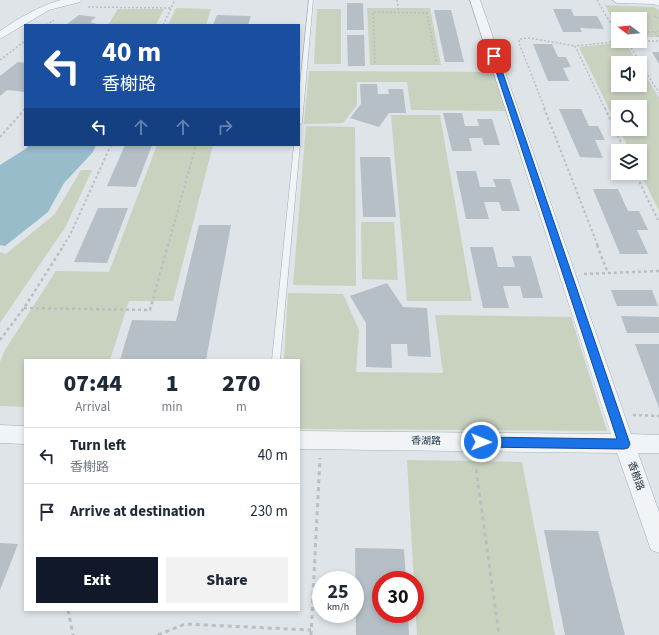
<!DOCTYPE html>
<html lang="en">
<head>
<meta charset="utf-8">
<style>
  :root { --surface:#fff; --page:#f2f2f3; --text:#1f2937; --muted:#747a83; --line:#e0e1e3; --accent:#111827 }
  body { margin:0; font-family:"Source Sans 3","Noto Sans SC",sans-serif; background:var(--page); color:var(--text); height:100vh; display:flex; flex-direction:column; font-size:15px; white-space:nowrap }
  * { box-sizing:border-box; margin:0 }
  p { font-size:13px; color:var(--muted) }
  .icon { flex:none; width:22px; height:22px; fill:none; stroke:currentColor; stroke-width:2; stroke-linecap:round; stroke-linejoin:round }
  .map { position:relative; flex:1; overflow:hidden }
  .sheet { position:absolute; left:24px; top:359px; width:276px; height:252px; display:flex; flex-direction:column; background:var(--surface); border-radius:0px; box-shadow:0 2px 6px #0003 }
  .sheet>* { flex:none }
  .guide { position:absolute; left:24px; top:24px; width:276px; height:122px; border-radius:0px; box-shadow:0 2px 6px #0003; background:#1a4fa0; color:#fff; overflow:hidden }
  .needle { width:26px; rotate:286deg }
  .tools { position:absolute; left:611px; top:12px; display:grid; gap:8px }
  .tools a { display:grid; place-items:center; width:36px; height:36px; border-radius:0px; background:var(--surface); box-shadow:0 2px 6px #0003; font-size:20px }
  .speed { position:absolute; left:312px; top:571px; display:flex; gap:8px; font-size:20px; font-weight:700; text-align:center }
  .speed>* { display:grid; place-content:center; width:52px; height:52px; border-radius:50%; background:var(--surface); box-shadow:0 2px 6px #0003; line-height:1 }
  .speed small { font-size:10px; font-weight:400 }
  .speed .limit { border:6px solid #d22; background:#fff; color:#111 }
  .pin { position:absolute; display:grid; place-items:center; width:34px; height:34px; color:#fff; margin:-17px; border-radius:8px; box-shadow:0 2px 6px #0006 }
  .me { position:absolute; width:44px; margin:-22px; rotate:91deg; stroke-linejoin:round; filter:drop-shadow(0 0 3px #0008) }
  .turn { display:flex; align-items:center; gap:14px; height:84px; padding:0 12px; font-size:18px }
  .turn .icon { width:52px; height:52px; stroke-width:2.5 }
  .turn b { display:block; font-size:28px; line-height:34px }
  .lanes { display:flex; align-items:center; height:38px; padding:0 12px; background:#0003; justify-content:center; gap:20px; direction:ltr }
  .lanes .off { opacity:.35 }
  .eta { display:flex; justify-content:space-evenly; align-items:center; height:68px; text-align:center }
  .eta b { font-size:24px; font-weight:800; line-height:28px }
  .cta { display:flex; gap:8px; margin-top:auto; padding:8px 12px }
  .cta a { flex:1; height:46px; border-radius:0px; background:var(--accent); color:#fff; font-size:16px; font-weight:800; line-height:46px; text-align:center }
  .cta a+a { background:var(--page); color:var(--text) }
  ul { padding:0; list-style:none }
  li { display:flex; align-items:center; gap:12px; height:56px; padding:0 12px; border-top:1px solid var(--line) }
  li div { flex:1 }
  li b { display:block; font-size:15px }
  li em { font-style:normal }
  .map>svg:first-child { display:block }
  .green { fill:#c9d2bf }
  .water { fill:#98bcc9 }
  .building { fill:#b5bfc5 }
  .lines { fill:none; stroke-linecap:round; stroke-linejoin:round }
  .service-casing { stroke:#a3acb2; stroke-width:1 }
  .minor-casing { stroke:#a3acb2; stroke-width:1 }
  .path-far3 { stroke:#b8bfc3; stroke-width:1.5; stroke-dasharray:2 2; stroke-linecap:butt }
  .path-far2 { stroke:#b8bfc3; stroke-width:2; stroke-dasharray:2.5 2.5; stroke-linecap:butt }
  .path-far1 { stroke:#b8bfc3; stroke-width:2.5; stroke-dasharray:3 3; stroke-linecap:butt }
  .path { stroke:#b8bfc3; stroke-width:3; stroke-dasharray:4 4; stroke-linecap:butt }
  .service { fill:#f1f4f6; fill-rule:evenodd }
  .minor { fill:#f1f4f6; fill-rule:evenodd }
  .route { fill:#1a73e8; stroke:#114b97 }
  .labels { text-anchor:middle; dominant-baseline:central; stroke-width:3; stroke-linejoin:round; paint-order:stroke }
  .street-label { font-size:10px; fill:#27363f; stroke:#eef3f6 }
</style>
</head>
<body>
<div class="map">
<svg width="659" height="635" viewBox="0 0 659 635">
  <rect width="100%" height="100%" fill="#dee4e8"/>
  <g class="green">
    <polygon points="605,5 654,7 659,10 659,37 640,37 640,19 618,19 618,29"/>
    <polygon points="176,8 211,9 206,25 168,25"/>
    <polygon points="367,8 430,8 441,65 370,65"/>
    <polygon points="118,9 164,9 156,25 108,25"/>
    <polygon points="317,9 341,9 341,64 314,64"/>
    <polygon points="625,42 638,63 618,63 618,85 640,85 640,66 659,98 659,211 640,172 640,151 630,151 619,129 640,129 640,107 618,107 618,127 579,47"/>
    <polygon points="309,71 493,72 505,111 411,110 407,82 357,82 357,105 343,123 304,124"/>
    <polygon points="391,115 440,115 472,301 407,301"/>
    <polygon points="306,126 355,127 356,286 293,285"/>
    <polygon points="157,145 213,145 173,301 129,301 110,360 25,360 25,407 0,406 0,362 5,350 56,271 109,272"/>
    <polygon points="81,170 92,170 66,226 0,323 0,252 6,254 55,214"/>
    <polygon points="361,222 394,222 398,280 362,279"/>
    <polygon points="288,293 343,294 359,330 356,372 443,373 435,315 571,317 607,431 299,429 299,360 284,360"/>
    <polygon points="407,460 522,462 555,635 417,635"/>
  </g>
  <polygon class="water" points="28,145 96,145 93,152 64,183 48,212 5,246 0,245 0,165 27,148"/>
  <g class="building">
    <polygon points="347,3 363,3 364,30 347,30"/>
    <polygon points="553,9 571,9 574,16 597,16 604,29 580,28 582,32 563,32"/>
    <polygon points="434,10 451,10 464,62 445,62"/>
    <polygon points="79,15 96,17 90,22 101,25 66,25"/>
    <polygon points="217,15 251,16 248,25 213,25"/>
    <polygon points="347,35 364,35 365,66 348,66"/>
    <polygon points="533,44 552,44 558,57 566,57 571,67 563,68 569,81 548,81"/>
    <polygon points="652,52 659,52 659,64"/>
    <polygon points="18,62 25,63 25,92 7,90 0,96 0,76"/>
    <polygon points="360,84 377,84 378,94 389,94 388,89 403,89 406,113 389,113 379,127 350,118 361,104"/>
    <polygon points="559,109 581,109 589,126 598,126 605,140 595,140 603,158 580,157"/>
    <polygon points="443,113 462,113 465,126 479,126 477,119 492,119 500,145 484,145 482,138 469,138 472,151 452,151"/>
    <polygon points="125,145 152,145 136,187 107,186"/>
    <polygon points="360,157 390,157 396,217 363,217"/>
    <polygon points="456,171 476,171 480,187 496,187 493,179 510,179 520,211 502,211 499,202 484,202 489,219 466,219"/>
    <polygon points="593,189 618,189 628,211 639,211 648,230 637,230 648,254 620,254"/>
    <polygon points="98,208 128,208 107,263 74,262"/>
    <polygon points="199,225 231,225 206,360 120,360 132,320 176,321"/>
    <polygon points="470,247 493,247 498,267 515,267 512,256 531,256 543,298 523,298 520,286 503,286 509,308 483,308"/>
    <polygon points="387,283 403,307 427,308 431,357 408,356 407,344 391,344 392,368 366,367 366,323 350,296"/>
    <polygon points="611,290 652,290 658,306 617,306"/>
    <polygon points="621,316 659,317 659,333 627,333"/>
    <polygon points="635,344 659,344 659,408"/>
    <polygon points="544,530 598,531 625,635 565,635"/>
    <polygon points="0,543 18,544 0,590"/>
    <polygon points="355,548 404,549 406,580 381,580 381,614 408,614 409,635 356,635"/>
  </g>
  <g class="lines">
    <defs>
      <g id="service">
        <polygon points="309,0 313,0 302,123 299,125 299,94"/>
        <polygon points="299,144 300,145 280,360 272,360 294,145 299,145"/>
      </g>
      <g id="minor">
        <path d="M 61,0 L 82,0 L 80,2 L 49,10 L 0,39 L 0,31 C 19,18 39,6 61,0 Z"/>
        <polygon points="470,0 480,0 631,434 659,435 659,453 638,453 659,512 659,553 651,550 617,453 299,449 299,431 611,434"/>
        <polygon points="612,0 659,0 659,6 653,4 617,3"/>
        <polygon points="0,425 25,426 25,444 0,443"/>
      </g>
    </defs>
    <use href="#service" class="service-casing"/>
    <use href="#minor" class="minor-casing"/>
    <g class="path-far3">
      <polyline points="397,0 399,13"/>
      <polyline points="597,0 618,36"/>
      <polyline points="88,7 172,8"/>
      <polyline points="654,16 659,18"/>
      <polyline points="624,19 627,15 631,14"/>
      <polyline points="610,22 618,22"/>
      <polyline points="46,25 54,20"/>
      <polyline points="163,25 175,0"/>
      <polyline points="640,30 649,32 659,31"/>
      <polyline points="655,32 659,37"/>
      <polyline points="627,41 659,93"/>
      <polyline points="640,41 659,41"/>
      <polyline points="0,60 25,41"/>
      <polyline points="375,63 373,12 427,13 436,62"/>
      <polyline points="545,109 519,43 519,39 530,38 575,46"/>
      <polyline points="605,109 575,46 621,41"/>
    </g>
    <g class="path-far2">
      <polyline points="544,108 598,246"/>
      <polyline points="605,108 625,151"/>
      <polyline points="0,137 25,109"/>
      <polyline points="635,173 659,222"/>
      <polyline points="63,246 70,235 111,145"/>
      <polyline points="168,246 196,145"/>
    </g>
    <g class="path-far1">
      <polyline points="597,245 608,273"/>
      <polyline points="584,274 659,271"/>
      <polyline points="24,308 150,310 168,245"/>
      <polyline points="0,340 24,308 64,245"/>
      <polyline points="633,415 659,416"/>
    </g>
    <g class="path">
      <polyline points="476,469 499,635"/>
      <polyline points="68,610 73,635"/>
      <polyline points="158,635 185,624 311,630"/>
      <polyline points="311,635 320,458"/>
    </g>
    <use href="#service" class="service"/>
    <use href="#minor" class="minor"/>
  </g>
  <polygon class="route" points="492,54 497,56 630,444 628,448 624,449 481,447 477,446 476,442 477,439 481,437 617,439 491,56"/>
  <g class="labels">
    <g class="street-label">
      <text transform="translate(426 441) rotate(1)">香湖路</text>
      <text transform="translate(636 476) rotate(71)">香榭路</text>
    </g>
  </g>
</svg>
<div class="tools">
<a><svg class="needle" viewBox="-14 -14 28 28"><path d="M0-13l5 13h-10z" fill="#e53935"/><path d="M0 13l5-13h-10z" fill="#747a83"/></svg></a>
<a><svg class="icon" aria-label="sound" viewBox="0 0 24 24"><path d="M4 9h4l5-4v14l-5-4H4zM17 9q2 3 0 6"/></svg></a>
<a><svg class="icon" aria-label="search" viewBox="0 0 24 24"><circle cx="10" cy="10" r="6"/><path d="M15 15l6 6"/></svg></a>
<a><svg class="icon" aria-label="layers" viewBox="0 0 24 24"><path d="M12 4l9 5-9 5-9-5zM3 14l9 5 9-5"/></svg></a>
</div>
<div class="speed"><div>25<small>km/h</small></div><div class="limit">30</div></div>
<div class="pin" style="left:494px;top:56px;background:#d93025"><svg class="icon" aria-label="arrive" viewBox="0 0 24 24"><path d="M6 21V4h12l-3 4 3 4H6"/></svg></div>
<svg class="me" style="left:481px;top:442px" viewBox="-20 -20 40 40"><circle r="17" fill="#1a73e8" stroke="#fff" stroke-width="3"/><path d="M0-11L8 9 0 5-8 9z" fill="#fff"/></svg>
<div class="guide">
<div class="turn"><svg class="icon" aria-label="left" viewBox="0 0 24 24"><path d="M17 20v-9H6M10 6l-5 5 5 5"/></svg><div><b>40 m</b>香榭路</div></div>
<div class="lanes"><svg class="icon" aria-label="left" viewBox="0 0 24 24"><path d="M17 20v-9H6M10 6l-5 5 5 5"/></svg><svg class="icon off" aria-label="ahead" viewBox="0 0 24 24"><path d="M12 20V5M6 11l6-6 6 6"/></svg><svg class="icon off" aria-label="ahead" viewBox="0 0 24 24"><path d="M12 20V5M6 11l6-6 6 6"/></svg><svg class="icon off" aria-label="right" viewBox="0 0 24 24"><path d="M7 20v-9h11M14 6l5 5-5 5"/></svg></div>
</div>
<section class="sheet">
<div class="eta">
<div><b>07:44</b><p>Arrival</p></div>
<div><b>1</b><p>min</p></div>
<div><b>270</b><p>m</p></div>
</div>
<ul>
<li><svg class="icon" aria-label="left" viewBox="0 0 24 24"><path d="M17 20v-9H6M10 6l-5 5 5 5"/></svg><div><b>Turn left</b><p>香榭路</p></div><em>40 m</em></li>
<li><svg class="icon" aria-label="arrive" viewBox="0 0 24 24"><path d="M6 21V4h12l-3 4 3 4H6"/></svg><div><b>Arrive at destination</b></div><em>230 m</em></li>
</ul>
<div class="cta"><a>Exit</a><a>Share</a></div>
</section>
</div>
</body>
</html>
